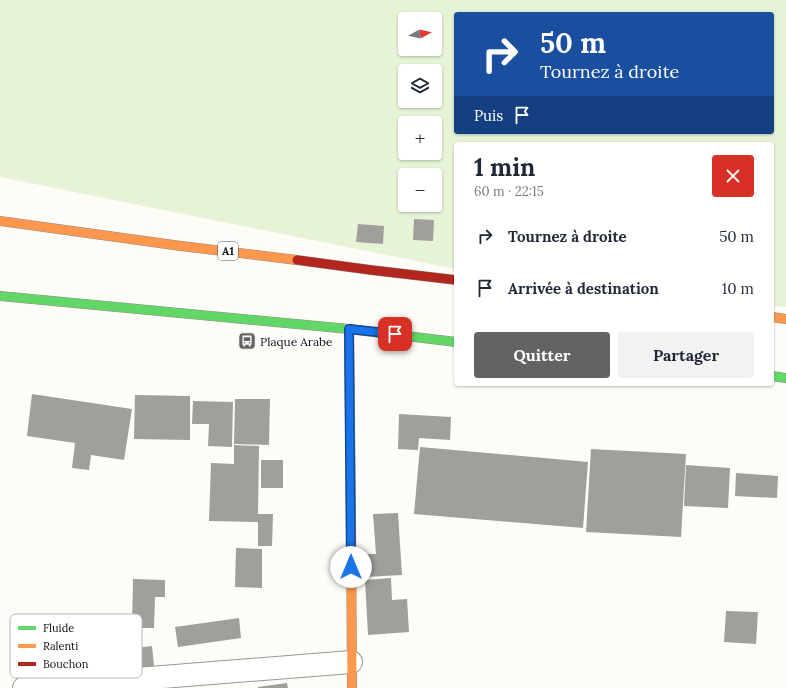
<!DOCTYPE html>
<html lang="fr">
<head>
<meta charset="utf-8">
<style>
  :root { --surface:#fff; --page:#f2f2f3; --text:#1f2937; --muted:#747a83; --accent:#646362 }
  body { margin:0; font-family:Lora,serif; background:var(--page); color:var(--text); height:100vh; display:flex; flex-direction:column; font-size:15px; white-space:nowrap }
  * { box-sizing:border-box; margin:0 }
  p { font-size:13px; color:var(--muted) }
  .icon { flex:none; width:22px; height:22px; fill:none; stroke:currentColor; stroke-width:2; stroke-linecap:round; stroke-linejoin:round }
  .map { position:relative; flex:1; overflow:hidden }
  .drawer { position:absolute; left:454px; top:142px; width:320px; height:244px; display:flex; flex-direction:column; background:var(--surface); border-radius:4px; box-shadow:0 1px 3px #0004 }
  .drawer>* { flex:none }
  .hud { position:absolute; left:454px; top:12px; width:320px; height:122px; border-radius:4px; box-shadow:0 1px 3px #0004; background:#1a4fa0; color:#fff; overflow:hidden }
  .needle { width:26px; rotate:82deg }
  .fabs { position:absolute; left:398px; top:12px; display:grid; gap:8px }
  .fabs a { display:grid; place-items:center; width:44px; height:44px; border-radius:4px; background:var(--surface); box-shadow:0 1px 3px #0004; font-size:20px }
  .pin { position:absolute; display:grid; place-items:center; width:34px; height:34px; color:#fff; margin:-17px; border-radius:8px; box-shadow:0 2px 6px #0006 }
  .me { position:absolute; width:44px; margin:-22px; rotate:0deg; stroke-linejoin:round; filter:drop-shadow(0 0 3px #0008) }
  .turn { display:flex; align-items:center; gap:14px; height:84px; padding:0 20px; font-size:18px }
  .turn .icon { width:52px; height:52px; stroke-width:2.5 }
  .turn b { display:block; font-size:28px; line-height:34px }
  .then { display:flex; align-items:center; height:38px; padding:0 20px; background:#0003; gap:8px; font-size:15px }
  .round { display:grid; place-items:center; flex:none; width:42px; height:42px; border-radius:4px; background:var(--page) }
  .headline { display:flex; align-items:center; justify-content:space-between; height:68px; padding:0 20px }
  h1 { font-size:24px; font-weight:700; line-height:30px }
  .button { display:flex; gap:8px; margin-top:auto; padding:8px 20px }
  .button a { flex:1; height:46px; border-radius:4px; background:var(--accent); color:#fff; font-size:16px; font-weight:700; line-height:46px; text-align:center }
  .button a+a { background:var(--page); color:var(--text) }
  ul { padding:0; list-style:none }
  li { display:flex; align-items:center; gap:12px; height:52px; padding:0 20px }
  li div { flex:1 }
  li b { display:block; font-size:15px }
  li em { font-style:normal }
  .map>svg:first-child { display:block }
  .green { fill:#e7f3d7; fill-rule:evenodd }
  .building { fill:#a19f9c }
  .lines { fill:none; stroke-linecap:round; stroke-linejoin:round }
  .street-casing { stroke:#979795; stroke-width:24 }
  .fast-casing { stroke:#8e8d8b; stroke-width:10 }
  .slow-casing { stroke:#8e8d8b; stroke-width:10 }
  .jam-casing { stroke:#8e8d8b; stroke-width:10 }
  .street { stroke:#fffffe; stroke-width:22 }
  .fast { stroke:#63d668; stroke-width:9 }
  .slow { stroke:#ff974d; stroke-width:9 }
  .jam { stroke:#b3261e; stroke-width:9 }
  .route-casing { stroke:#114b97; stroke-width:10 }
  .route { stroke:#1a73e8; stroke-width:7 }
  .labels { text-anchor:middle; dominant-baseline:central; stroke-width:4; stroke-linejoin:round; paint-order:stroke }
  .shield { fill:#fff; stroke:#585858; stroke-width:1 }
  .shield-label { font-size:11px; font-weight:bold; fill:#111 }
  .poi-label { font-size:12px; fill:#111; stroke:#fff; text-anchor:start }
  .key { fill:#fff; stroke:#b8b8b8; stroke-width:1 }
  .key-label { font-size:11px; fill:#111 }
</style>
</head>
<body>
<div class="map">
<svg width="786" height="688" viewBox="0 0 786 688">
  <rect width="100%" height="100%" fill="#fdfcf7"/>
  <path class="green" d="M 0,0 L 786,0 L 786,307 L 772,306 L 772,144 L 456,144 L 456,269 L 0,177 ZM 456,14 L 772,14 L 772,132 L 456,132 ZM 405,19 L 435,19 L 435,49 L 405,49 ZM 405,71 L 435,71 L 435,101 L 405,101 ZM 405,123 L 435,123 L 435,153 L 405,153 ZM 405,175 L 435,175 L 435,205 L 405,205 Z"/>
  <g class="building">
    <polygon points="414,219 434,220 433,241 413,240"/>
    <polygon points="358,224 384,226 383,244 356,242"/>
    <polygon points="32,394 132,409 124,460 91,455 89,470 72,468 75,443 27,436"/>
    <polygon points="135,395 190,396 190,440 134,439"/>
    <polygon points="235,399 270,399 269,445 234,444"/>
    <polygon points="193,401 233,402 232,447 208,446 209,424 192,424"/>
    <polygon points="399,414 451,417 450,440 419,438 418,450 398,449"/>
    <polygon points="234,445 259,446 258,514 273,514 272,546 258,546 258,522 209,521 211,463 234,464"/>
    <polygon points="420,447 588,462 583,528 414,514"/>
    <polygon points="591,449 686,454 681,537 586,532"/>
    <rect x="261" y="460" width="22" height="28"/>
    <polygon points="686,465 730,468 728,508 684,506"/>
    <polygon points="736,473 778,476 777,498 735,496"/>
    <polygon points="398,513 402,575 366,577 364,554 376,554 373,514"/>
    <polygon points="236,548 262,549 262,588 235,587"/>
    <polygon points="391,578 392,600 407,599 409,632 368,635 365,580"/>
    <polygon points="133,579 165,580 165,597 155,597 154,628 132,628"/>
    <polygon points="726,611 758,612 756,644 724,642"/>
    <polygon points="239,618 241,638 178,647 175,627"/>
    <polygon points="152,646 154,666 137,668 135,648"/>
    <polygon points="287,683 288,688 258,688 258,687"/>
  </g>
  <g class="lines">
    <defs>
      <polyline id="street" points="24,688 351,662"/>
      <g id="fast">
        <polyline points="0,296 349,329 456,342"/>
        <polyline points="349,329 351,519"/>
        <polyline points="772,376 786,378"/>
      </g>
      <g id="slow">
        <polyline points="0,221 181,246 297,260"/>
        <polyline points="772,317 786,319"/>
        <polyline points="351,519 352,688"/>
      </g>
      <polyline id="jam" points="297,260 371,270 456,280"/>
    </defs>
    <use href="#street" class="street-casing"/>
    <use href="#fast" class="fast-casing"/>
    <use href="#slow" class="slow-casing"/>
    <use href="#jam" class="jam-casing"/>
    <use href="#street" class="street"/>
    <use href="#fast" class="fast"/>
    <use href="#slow" class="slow"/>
    <use href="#jam" class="jam"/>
  </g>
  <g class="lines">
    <defs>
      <polyline id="route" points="351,567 349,329 395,334"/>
    </defs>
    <use href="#route" class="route-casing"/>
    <use href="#route" class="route"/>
  </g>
  <defs>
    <symbol id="bus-square" viewBox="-11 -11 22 22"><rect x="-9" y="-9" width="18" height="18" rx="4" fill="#646362" stroke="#fff"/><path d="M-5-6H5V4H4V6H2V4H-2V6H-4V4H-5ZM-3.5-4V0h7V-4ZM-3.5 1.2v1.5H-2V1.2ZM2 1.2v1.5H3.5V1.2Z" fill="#fff"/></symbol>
  </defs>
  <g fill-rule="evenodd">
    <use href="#bus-square" x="237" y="331" width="20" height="20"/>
  </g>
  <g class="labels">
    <rect class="shield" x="218" y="242" width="20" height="18" rx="3"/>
    <g class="shield-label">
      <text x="228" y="251">A1</text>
    </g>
    <g class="poi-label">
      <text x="260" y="341">Plaque Arabe</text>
    </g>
  </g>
  <rect x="10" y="614" width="132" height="64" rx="6" class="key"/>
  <rect x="18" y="626" width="18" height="4" fill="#63d668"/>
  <rect x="18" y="644" width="18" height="4" fill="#ff974d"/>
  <rect x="18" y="662" width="18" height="4" fill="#b3261e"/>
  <g class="key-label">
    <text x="43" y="632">Fluide</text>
    <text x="43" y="650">Ralenti</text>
    <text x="43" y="668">Bouchon</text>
  </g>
</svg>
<div class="fabs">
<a><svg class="needle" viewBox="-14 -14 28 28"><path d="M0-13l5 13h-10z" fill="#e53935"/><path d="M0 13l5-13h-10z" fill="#747a83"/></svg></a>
<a><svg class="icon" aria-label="layers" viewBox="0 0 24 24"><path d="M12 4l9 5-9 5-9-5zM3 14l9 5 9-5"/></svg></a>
<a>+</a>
<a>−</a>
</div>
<div class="pin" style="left:395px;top:334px;background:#d93025"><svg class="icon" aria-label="arrive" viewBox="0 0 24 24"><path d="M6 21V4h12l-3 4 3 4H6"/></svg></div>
<svg class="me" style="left:351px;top:567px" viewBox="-20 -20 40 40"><circle r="19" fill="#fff"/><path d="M0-13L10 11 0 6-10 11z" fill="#1a73e8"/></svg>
<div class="hud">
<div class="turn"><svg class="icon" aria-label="right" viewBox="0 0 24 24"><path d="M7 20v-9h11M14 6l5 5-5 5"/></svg><div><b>50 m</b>Tournez à droite</div></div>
<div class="then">Puis<svg class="icon" aria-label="arrive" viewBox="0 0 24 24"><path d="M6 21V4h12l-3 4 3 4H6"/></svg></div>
</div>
<section class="drawer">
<div class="headline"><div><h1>1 min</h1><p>60 m · 22:15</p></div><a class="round" style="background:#d93025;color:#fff"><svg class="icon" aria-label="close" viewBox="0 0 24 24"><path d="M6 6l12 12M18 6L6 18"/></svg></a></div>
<ul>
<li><svg class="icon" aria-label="right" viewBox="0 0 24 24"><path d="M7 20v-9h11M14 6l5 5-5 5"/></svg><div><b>Tournez à droite</b></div><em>50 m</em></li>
<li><svg class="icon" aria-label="arrive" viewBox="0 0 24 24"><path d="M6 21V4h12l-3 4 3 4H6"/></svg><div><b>Arrivée à destination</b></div><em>10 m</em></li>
</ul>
<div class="button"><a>Quitter</a><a>Partager</a></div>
</section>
</div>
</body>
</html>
